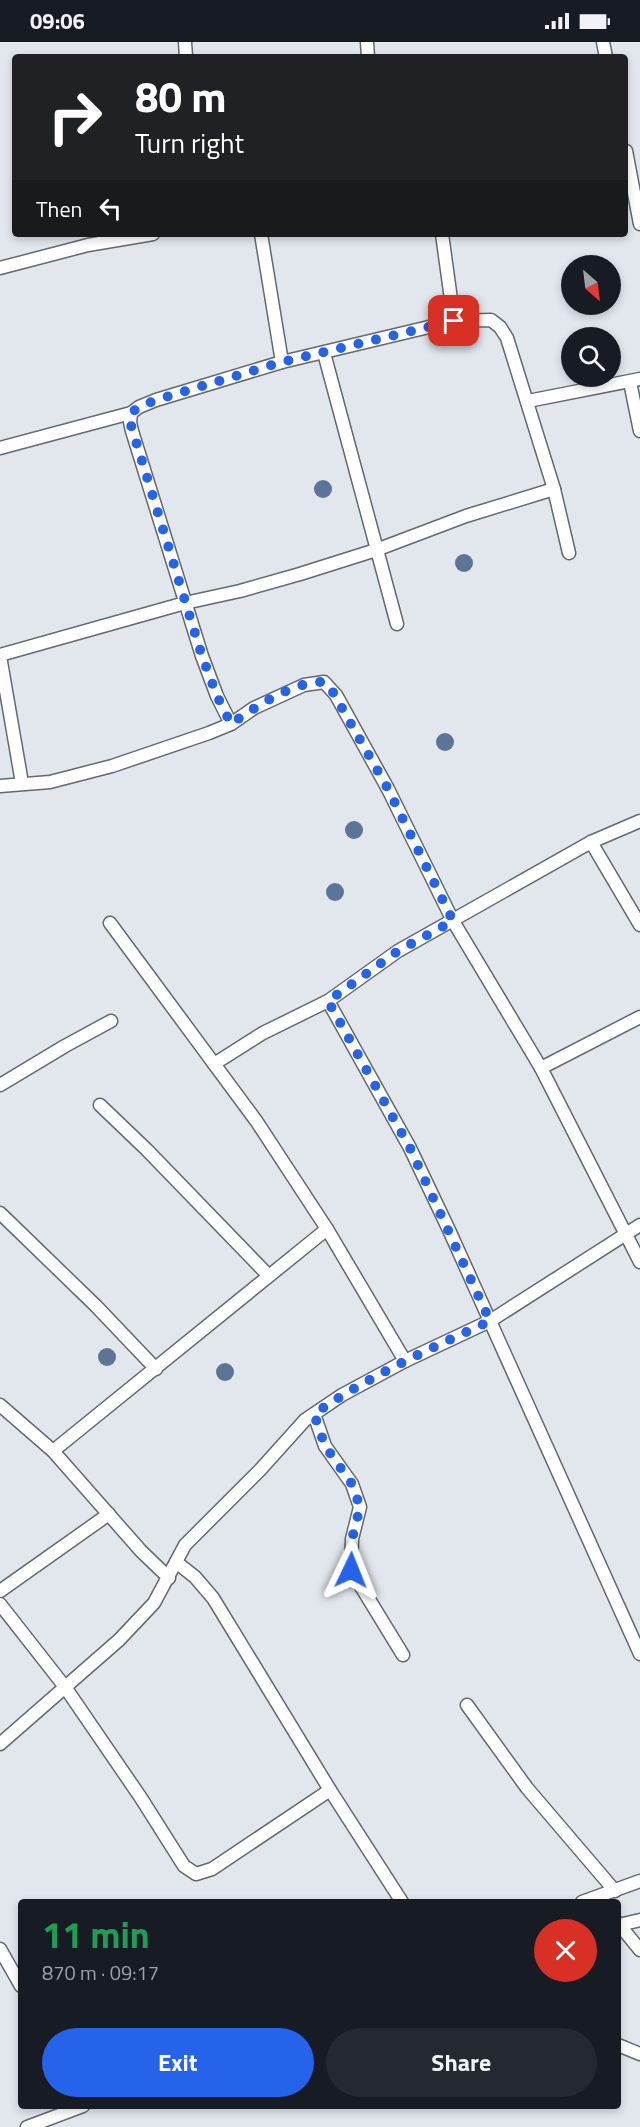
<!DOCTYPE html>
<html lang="en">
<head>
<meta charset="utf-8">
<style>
  :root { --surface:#171b24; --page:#242831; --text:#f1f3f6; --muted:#9ea1a6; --accent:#2563eb }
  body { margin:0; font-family:"Titillium Web",sans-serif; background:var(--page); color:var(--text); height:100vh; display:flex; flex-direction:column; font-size:22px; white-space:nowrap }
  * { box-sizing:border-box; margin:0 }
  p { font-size:20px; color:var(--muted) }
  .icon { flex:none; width:33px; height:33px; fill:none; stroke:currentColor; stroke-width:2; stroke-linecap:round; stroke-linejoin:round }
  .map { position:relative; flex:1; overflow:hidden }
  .side { position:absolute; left:18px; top:1857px; width:603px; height:210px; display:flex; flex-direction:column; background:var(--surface); border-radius:6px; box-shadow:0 3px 9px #0003 }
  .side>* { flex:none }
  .guide { position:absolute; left:12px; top:12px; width:616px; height:183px; border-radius:6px; box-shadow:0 3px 9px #0003; background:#202124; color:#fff; overflow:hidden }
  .needle { width:39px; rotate:152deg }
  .tools { position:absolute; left:561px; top:213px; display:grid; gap:12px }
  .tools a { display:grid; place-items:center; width:60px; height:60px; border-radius:50%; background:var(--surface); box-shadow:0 3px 9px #0003; font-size:30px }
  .pin { position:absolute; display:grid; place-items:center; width:51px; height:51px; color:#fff; margin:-26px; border-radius:12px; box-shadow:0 3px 9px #0006 }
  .me { position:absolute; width:66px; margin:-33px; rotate:2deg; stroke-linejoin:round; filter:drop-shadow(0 0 4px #0008) }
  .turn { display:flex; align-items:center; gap:21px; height:126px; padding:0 24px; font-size:27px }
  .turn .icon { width:78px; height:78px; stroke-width:2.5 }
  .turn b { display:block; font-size:42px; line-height:51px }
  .then { display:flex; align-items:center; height:57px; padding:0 24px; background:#0003; gap:12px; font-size:22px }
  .round { display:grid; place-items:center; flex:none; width:63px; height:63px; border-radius:32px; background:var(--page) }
  .head { display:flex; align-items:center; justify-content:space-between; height:102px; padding:0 24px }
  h1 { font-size:36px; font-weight:700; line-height:45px; color:#1e9e55 }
  .button { display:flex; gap:12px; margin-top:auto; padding:12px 24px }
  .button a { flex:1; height:69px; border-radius:36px; background:var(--accent); color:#fff; font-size:24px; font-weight:700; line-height:69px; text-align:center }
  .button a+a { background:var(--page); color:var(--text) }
  .status { display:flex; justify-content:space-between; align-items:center; height:42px; padding:0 30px; background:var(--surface); direction:ltr }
  .status svg { height:16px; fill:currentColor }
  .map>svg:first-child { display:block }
  .building { fill:#5c7596 }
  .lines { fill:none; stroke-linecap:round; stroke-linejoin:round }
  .minor-casing { stroke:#64696e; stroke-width:15 }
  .minor { stroke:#fff; stroke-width:12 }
  .route { stroke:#2563eb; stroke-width:10; stroke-dasharray:0 18 }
</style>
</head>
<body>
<div class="status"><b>09:06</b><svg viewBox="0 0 49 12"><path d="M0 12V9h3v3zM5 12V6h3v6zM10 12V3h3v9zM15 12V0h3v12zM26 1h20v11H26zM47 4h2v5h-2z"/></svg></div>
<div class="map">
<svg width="640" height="2085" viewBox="0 0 640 2085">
  <rect width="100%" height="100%" fill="#e2e7ee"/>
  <g class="building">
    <circle cx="323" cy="447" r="9"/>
    <circle cx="464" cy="521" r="9"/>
    <circle cx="445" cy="700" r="9"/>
    <circle cx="354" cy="788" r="9"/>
    <circle cx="335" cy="850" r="9"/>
    <circle cx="107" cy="1315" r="9"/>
    <circle cx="225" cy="1330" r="9"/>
  </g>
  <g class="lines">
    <defs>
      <g id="minor">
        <polyline points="185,0 186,15"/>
        <polyline points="367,0 368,15"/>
        <polyline points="603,0 606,15"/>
        <polyline points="626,109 640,182"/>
        <polyline points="261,192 282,320"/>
        <polyline points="442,192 454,279"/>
        <polyline points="0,226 88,203 153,192"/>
        <polyline points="324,311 397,582"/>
        <polyline points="630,340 640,389"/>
        <polyline points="528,359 640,337"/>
        <polyline points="131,371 130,380 132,389 202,614 217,654 231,682"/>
        <polyline points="0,406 131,371 139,365 156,358 282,320 454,279 491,278 500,285 507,296 554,447 569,511"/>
        <polyline points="0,613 185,561 240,549 300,532 376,508 466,474 554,447"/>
        <polyline points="0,614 22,741"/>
        <polyline points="0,744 50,740 112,724 209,691 231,682 254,666 304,643 324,640 336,653 388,747 453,879 541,1026 640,1220"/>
        <polyline points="591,800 640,883"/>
        <polyline points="110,881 257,1080 327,1187 405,1319"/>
        <polyline points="328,959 410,1106 449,1188 640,1612"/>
        <polyline points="214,1022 263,991 328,959 398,909 591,800 640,779"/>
        <polyline points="541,1026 640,975"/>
        <polyline points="0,1043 65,1004 111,979"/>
        <polyline points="100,1063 147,1108 268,1233"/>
        <polyline points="0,1171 96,1264 156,1327"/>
        <polyline points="0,1363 53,1409 141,1509 169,1536"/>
        <polyline points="314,1372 325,1404 352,1442 360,1465 352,1497 351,1528 403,1613"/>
        <polyline points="53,1409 327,1187"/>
        <polyline points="176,1520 195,1535 213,1556 330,1748 402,1860"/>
        <polyline points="0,1549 109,1472"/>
        <polyline points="0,1562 65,1645 141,1756 184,1824 196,1832 212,1827 330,1748"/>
        <polyline points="467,1663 527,1746 615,1849"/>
        <polyline points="0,1702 119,1598 154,1561 185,1503 260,1428 305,1378 342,1353 405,1319 490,1279 640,1183"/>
        <polyline points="582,1860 640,1839"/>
        <polyline points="618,1881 640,1908"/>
        <polyline points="619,1883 640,1878"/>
        <polyline points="0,1907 21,1944"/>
        <polyline points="618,2003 640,2012"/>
        <polyline points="27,2085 83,2064"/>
      </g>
    </defs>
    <use href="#minor" class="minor-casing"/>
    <use href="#minor" class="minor"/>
  </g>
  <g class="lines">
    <path class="route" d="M 351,1528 L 352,1497 L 360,1465 L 352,1442 L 325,1404 L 314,1372 C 369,1334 430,1307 490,1279 L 410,1106 L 328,959 L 398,909 L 453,879 L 388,747 L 330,645 L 324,640 C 294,639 255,665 231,682 L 217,654 L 202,614 L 130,380 L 131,371 L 139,365 L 156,358 L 282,320 L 454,279"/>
  </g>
</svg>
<div class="tools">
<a><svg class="needle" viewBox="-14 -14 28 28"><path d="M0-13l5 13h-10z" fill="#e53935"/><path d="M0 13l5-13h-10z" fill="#9ea1a6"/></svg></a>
<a><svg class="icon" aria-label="search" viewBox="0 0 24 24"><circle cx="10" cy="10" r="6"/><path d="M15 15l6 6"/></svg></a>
</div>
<div class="pin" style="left:454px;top:279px;background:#d93025"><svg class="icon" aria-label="arrive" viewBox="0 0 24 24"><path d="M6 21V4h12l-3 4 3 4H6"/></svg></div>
<svg class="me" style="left:351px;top:1528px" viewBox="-20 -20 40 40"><path d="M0-17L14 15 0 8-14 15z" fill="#2563eb" stroke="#fff" stroke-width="4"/></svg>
<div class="guide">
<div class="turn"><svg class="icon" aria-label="right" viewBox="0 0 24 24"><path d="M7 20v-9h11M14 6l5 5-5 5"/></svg><div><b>80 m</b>Turn right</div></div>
<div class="then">Then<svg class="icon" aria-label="left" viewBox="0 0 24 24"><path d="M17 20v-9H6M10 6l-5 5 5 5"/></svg></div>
</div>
<section class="side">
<div class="head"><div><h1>11 min</h1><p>870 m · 09:17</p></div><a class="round" style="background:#d93025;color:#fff"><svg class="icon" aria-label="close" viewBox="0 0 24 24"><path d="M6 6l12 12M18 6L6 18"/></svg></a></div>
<div class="button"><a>Exit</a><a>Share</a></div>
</section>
</div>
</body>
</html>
